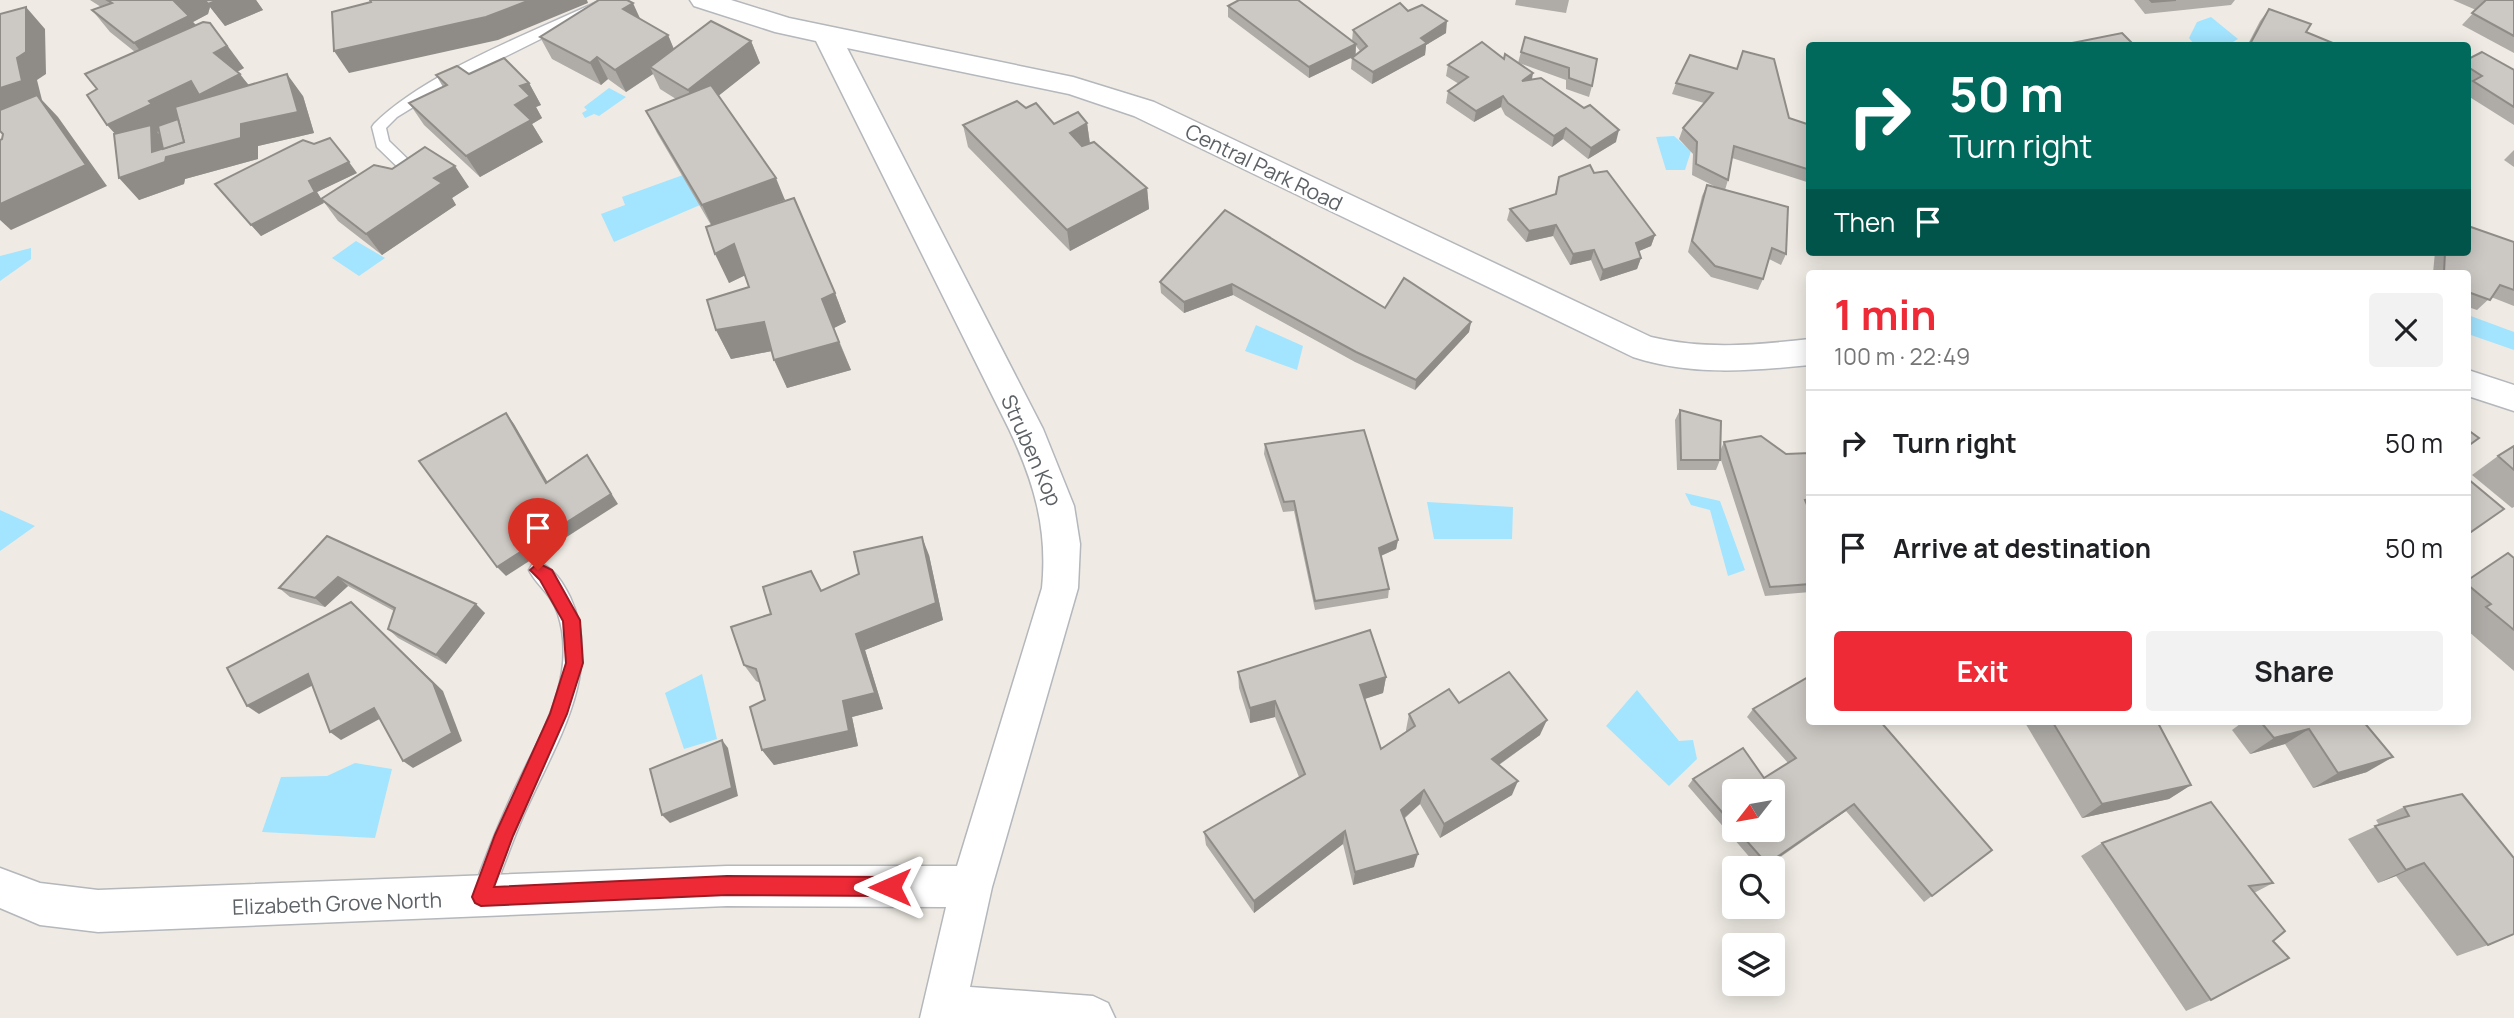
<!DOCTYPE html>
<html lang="en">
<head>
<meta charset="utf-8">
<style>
  :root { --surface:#fff; --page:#f2f2f2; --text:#202124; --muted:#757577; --line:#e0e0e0; --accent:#ee2a37 }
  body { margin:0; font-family:Manrope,sans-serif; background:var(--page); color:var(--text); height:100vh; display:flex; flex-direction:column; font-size:26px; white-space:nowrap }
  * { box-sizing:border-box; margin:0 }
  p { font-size:23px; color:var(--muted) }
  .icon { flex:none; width:38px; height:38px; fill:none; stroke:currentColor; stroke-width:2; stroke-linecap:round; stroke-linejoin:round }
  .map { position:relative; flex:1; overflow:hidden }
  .panel { position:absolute; left:1806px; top:270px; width:665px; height:455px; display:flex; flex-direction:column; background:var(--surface); border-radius:7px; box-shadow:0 4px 18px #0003 }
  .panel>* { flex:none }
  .banner { position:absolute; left:1806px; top:42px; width:665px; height:214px; border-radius:7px; box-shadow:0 4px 18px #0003; background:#00695c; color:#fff; overflow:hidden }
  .needle { width:46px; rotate:239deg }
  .buttons { position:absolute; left:1722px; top:779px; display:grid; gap:14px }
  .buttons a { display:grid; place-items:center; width:63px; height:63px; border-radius:7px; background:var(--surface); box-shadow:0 4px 18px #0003; font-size:35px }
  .pin { position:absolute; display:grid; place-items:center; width:60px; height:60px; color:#fff; margin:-72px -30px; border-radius:50% 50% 50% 0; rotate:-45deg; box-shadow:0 0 7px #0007 }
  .pin .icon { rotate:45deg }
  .me { position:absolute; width:77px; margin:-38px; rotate:270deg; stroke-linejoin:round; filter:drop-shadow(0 0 5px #0008) }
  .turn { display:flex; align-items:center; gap:24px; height:147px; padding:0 28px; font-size:32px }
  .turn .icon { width:91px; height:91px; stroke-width:2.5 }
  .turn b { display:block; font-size:49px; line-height:60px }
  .then { display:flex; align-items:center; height:66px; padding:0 28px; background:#0003; gap:14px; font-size:26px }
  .round { display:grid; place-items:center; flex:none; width:74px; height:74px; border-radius:7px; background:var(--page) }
  .overview { display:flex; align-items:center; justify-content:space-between; height:119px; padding:0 28px }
  h1 { font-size:42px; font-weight:700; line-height:52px; color:var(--accent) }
  .action { display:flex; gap:14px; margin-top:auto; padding:14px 28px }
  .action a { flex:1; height:80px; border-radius:7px; background:var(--accent); color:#fff; font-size:28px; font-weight:700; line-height:80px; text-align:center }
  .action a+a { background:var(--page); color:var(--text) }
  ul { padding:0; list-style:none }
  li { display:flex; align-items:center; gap:21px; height:105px; padding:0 28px; border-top:2px solid var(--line) }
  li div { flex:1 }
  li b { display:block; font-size:26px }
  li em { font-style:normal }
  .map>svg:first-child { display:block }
  .water { fill:#a3e4ff }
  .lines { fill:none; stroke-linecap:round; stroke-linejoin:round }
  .service-casing { stroke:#b4b7bb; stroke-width:3 }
  .minor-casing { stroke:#b4b7bb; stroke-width:3 }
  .service { fill:#fff; fill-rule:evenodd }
  .minor { fill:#fff; fill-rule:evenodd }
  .wall { fill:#afaca8; fill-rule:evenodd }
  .shaded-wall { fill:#8f8c88 }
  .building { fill:#ccc8c3; stroke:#8f8c88; stroke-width:2 }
  .route { fill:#ee2a37; stroke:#9b1b24; stroke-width:2 }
  .labels { text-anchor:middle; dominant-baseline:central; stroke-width:5; stroke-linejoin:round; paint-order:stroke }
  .street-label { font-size:21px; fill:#5c6165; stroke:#fff }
</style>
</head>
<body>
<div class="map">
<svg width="2514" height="1018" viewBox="0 0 2514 1018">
  <rect width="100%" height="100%" fill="#efebe4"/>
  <g class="water">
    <polygon points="2211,17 2238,39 2228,45 2195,45 2189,38 2197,22"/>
    <polygon points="609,88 626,97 599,116 594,114 585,118 582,113 587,110 584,107"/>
    <polygon points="1674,136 1691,151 1685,170 1666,170 1656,137"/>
    <polygon points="683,175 700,205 614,242 601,214 625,205 622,197"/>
    <polygon points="356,241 385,258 359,276 332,258"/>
    <polygon points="31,248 31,259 0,281 0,256"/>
    <polygon points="2468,315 2514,332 2514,350 2468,334"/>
    <polygon points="1256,325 1303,346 1297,370 1245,351"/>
    <polygon points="1685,493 1720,501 1745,570 1728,576 1710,510 1691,505"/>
    <polygon points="1427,502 1513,507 1512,539 1434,539"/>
    <polygon points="0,510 35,526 0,551"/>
    <polygon points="702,674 717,739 684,749 665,693"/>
    <polygon points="1637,690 1679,741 1693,740 1697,759 1669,786 1606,726"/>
    <polygon points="355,763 392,769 375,838 262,832 281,777 327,776"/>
  </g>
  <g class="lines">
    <defs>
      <g id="service">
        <path d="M 601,0 L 619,0 L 454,82 L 397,117 L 386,128 L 389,141 L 421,172 L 421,180 L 411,180 L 377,147 L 372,127 L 374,124 C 426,72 533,32 601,0 Z"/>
        <path d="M 538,562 C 554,568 563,583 570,597 C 605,672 554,746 524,814 C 511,844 501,875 488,904 L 481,907 L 474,904 L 471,897 C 483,863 496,830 511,797 C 537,740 579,679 558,614 C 551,593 537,586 529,570 L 532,565 Z"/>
      </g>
      <g id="minor">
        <path d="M 690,0 L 731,0 L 789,18 L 1073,77 L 1154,102 L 1651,337 C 1704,350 1756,345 1810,339 L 1810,365 C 1750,371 1691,376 1633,357 L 1134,116 L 1069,94 L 847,48 L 1043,429 L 1074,506 L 1080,544 L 1078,588 L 992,887 L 970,987 L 1093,996 L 1108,1003 L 1115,1018 L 920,1018 L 946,907 L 727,906 L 98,932 L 40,925 L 0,908 L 0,868 L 40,883 L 98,890 L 727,866 L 957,866 L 1042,588 C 1048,529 1034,482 1009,429 L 816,41 L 775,32 L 694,6 Z"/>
        <polygon points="2468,370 2514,385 2514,411 2468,396"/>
      </g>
    </defs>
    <use href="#service" class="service-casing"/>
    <use href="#minor" class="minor-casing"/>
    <use href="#service" class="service"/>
    <use href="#minor" class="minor"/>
  </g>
  <g class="wall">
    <polygon points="90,0 256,0 263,10 225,26 210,7 208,14 193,22 244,68 237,72 249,85 303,96 314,133 258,146 258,159 185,179 184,184 139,200 116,134 97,89 135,52 110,32 92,10 101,7"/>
    <polygon points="1516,0 1569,0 1566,13 1515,5"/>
    <polygon points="2134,0 2235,0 2231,5 2145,14"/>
    <polygon points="2453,0 2514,0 2514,53 2462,25 2476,10"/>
    <path d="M 1228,6 L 1352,41 L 1353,30 L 1408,11 L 1446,33 L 1426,45 L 1425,55 L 1372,84 L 1351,69 L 1352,57 L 1309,78 L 1228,17 ZM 1356,46 L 1360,51 L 1356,55 Z"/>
    <polygon points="2269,9 2306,32 2340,46 2247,46 2260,21"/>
    <polygon points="640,19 668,35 674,49 751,41 760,63 718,96 785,200 754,211 835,293 846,322 834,328 851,370 787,388 772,351 731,359 716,330 749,287 745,275 729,283 711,225 657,133 646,111 676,99 660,89 653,74 626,92 608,79 601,85 552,59 540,37"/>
    <polygon points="1525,37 1592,86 1589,97 1566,89 1566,80 1519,63 1532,80 1616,142 1588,159 1563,139 1552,147 1505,115 1501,107 1474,122 1446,103 1448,91 1459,84 1446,76 1448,65 1504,59 1518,63"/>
    <polygon points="1743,51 1789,118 1810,125 1810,183 1732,158 1728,180 1725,190 1786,254 1781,265 1769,259 1763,279 1758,290 1711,277 1688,252 1702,196 1707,185 1718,188 1692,175 1693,154 1679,139 1683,128 1704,103 1672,94 1676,83 1737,69"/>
    <polygon points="2468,59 2514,70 2514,125 2468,96 2468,87 2469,86 2468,85"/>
    <polygon points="469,74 529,83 541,105 536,107 542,118 532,124 543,142 480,177 424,125 409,103 443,87 436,75"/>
    <polygon points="1026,108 1054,124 1087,123 1090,143 1147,188 1149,209 1070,251 968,147 963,125"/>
    <polygon points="2514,150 2514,167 2504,160"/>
    <polygon points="357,173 317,192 321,199 469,187 452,198 456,205 382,255 338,221 324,202 261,236 215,184"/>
    <polygon points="1594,173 1655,235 1651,246 1639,251 1641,258 1637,269 1600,281 1591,260 1570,265 1553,236 1526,242 1507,220 1510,209 1555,194 1559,177"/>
    <polygon points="1225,210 1385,308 1471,322 1469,332 1415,390 1355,362 1233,295 1184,313 1161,293 1160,282"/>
    <polygon points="2514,242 2514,306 2491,297 2477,310 2468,307 2468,273 2433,273 2435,252 2468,252"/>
    <polygon points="1680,410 1721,449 1724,442 1786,454 1810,453 1810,509 1808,509 1810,512 1810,592 1765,596 1720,457 1720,460 1716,470 1677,470 1675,420"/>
    <polygon points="1265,444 1398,540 1396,549 1381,556 1389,589 1388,598 1315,610 1294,511 1283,512 1264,454"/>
    <polygon points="2514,446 2514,507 2512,508 2472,475 2498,456"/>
    <polygon points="327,536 485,613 446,664 398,638 388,629 394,611 348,586 325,607 290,597 279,588"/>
    <polygon points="929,555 943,620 865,650 883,709 852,717 858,746 774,765 762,750 765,700 760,683 756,681 744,665 771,614"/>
    <polygon points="2514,558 2514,671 2468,631 2468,580"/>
    <polygon points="1238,672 1386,677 1383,693 1365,699 1381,749 1406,732 1406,730 1409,714 1459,703 1540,735 1499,765 1512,795 1440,838 1420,804 1404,819 1414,867 1353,885 1343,844 1254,913 1206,845 1204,832 1299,777 1275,717 1250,723 1239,688"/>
    <path d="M 1753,709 L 1992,850 L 1924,902 L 1846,811 L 1765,868 L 1759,868 L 1688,786 L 1693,779 L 1764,778 L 1788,763 L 1747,717 ZM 1734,791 L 1773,830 L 1734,830 Z"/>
    <polygon points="2024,721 2157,721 2191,785 2169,799 2082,818"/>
    <polygon points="2244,721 2363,721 2367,772 2313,788 2285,744 2250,754 2232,730"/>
    <polygon points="2404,807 2488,945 2457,956 2396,876 2378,883 2348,839 2379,825 2376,820"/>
    <polygon points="2102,843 2273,883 2254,893 2273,941 2211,1000 2186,1011 2081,856"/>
  </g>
  <g class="shaded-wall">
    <polygon points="160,0 256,0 263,10 225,26 210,7 208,14 193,22 206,38 152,66 134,43"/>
    <polygon points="530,0 587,0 588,3 498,40 349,73 334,51"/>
    <polygon points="633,3 643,25 623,9"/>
    <polygon points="26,7 45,29 46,74 37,80 42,100 58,117 107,186 11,230 0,220 0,204 86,165 0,118 0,88 17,58"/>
    <polygon points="1447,21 1446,33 1426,45 1425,55 1372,84 1373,72 1421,38"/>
    <polygon points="668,35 677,57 650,67 653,74 626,92 615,70"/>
    <polygon points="751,41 760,63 698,112 688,90"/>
    <polygon points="1356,44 1355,56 1309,78 1309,67"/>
    <polygon points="227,45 244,68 231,75 214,53"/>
    <polygon points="597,57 608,79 601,85 590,63"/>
    <polygon points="1533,73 1531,85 1522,81"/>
    <polygon points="240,74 257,96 206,104 168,123 170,126 157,132 170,146 241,124 287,74 303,96 314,133 258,146 258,159 185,179 184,184 139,200 119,178 127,147 107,125 149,101 191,81"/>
    <polygon points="529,83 541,105 536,107 542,118 532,124 543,142 480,177 466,156 515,105 520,86"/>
    <polygon points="1503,96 1501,107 1474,122 1476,111"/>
    <polygon points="1087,123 1090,145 1073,155 1070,133"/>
    <polygon points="1566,128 1563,139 1552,147 1554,136"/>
    <polygon points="1619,130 1616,142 1588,159 1591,148"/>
    <polygon points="349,162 357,173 317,192 324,203 261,236 251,225 309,181"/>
    <polygon points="455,166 469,187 452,198 456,205 382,255 366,234 434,178"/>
    <polygon points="776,178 785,200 712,226 702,205"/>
    <polygon points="1147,188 1149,209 1070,251 1067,230"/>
    <polygon points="1556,225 1553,236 1526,242 1529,231"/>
    <polygon points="1655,235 1651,246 1632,254 1636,243"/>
    <polygon points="734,244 748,274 729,283 715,254"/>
    <polygon points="1594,250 1591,260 1570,265 1573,254"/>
    <polygon points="1641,258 1637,269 1600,281 1603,270"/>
    <polygon points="1232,284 1233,295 1184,313 1184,302"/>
    <polygon points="835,293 846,322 834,328 822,299"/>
    <polygon points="764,322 777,350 731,359 716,330"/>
    <polygon points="1471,322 1469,332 1415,390 1416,380"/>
    <polygon points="839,342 851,370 787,388 774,360"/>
    <polygon points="506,413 514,424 554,493 546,483"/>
    <polygon points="587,455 618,504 506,576 497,567"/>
    <polygon points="922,537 929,555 943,620 865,650 883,709 852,717 858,746 774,765 762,750 856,634"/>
    <polygon points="1398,540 1396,549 1378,557 1379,548"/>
    <polygon points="338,577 348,586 325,607 315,598"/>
    <polygon points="351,602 443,691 462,741 413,768 403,761"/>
    <polygon points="476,604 485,613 446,664 436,655"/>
    <polygon points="308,674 319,682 259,714 247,706"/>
    <polygon points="1386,677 1383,693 1358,701 1360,685"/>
    <polygon points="1275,701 1275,717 1250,723 1250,708"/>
    <polygon points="374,708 385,716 341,740 330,732"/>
    <polygon points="1547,720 1540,735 1487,773 1492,759"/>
    <polygon points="2309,729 2285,744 2250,754 2274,738"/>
    <polygon points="722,740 728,748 738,796 670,823 662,815"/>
    <polygon points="2393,757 2367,772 2313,788 2338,773"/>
    <polygon points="1518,781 1512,795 1440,838 1444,824"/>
    <polygon points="2191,785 2169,799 2082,818 2102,804"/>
    <polygon points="1424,790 1420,804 1397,824 1401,810"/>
    <polygon points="1854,804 1846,811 1763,868 1767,864"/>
    <polygon points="1345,831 1343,844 1254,913 1254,901"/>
    <polygon points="1418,854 1414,867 1353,885 1355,872"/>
    <polygon points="2424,863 2396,876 2378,883 2406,870"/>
  </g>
  <g class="building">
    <polygon points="107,0 175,0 174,1 189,16 134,43 92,10 112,3"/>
    <polygon points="205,0 218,0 208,4"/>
    <polygon points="370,0 530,0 486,17 334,51 332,12 371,2"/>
    <polygon points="599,0 627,0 633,3 623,9 668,35 615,70 597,57 590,63 540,37"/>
    <polygon points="1239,0 1298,0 1356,44 1309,67 1228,6"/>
    <polygon points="2150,0 2176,0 2152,2"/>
    <polygon points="2486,0 2514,0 2514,36 2472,13"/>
    <polygon points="1400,3 1408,11 1422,5 1447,21 1421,38 1427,43 1373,72 1352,58 1367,46 1353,30"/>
    <polygon points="26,7 26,52 17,58 22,81 0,88 0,14"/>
    <polygon points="2269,9 2311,24 2306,32 2340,46 2249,46"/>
    <polygon points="711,21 751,41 688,90 650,67"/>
    <polygon points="203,22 210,23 227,46 214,53 240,74 199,95 191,81 149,101 152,104 107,125 87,95 97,89 85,74"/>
    <polygon points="2122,33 2135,46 2057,46"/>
    <polygon points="1525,37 1597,59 1592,86 1569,78 1569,68 1521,52"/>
    <polygon points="1482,42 1504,59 1505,54 1533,73 1522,81 1541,78 1584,108 1590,105 1619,130 1591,148 1566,128 1554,136 1508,103 1503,96 1476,111 1448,91 1468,77 1448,65"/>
    <polygon points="1743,51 1774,59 1789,118 1810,125 1810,170 1734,146 1728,180 1696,164 1697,142 1683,128 1713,93 1676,83 1690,55 1737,69"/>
    <polygon points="2482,52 2514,70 2514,107 2473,81 2482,76 2468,67 2468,59"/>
    <polygon points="504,58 529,83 520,86 530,96 515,105 531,120 466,156 409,103 447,85 436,75 457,66 469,74"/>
    <polygon points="287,74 298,112 241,124 241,138 166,157 165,162 119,178 114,134 151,125 152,152 184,142 175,107"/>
    <polygon points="711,85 776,178 702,205 646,111"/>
    <polygon points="37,95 86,165 0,204 0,140 2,139 3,134 0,131 0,110"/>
    <polygon points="1017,101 1026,108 1036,103 1054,124 1078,112 1087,123 1070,133 1082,146 1094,142 1147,188 1067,230 963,125"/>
    <polygon points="178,119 184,142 163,149 158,126"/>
    <polygon points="330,138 349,162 309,181 315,192 251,225 215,184 303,140 314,144"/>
    <polygon points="425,147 455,166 434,178 442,183 366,234 321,199 374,165 392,169"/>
    <polygon points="1590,165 1594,173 1607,171 1655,235 1636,243 1641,258 1603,270 1594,250 1573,254 1556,225 1529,231 1510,209 1556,194 1559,177"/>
    <polygon points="1707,185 1788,207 1786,254 1772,248 1763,279 1715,266 1692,241"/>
    <polygon points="794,198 835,293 822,299 839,342 774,360 764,322 716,330 707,300 749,287 734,244 715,254 706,227"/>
    <polygon points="1225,210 1385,308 1404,278 1471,322 1416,380 1356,352 1232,284 1184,302 1160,282"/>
    <polygon points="2468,226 2514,242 2514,290 2500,285 2490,300 2468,292 2468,273 2444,273 2445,252 2468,252"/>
    <polygon points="1680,410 1721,421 1720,460 1681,460"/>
    <polygon points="506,413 546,483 587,455 611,494 497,567 419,461"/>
    <polygon points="1364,430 1398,540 1379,548 1389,589 1315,601 1294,501 1284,502 1265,444"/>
    <polygon points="2468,430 2479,438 2468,446"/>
    <polygon points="1761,436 1786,454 1810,453 1810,499 1805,500 1810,512 1810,584 1770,587 1724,442"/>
    <polygon points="2514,446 2514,470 2498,456"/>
    <polygon points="2468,479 2504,509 2468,534"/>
    <polygon points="327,536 476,604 436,655 388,629 395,608 338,577 315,598 279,588"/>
    <polygon points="922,537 936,603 856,634 875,693 843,701 849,731 762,750 750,707 765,700 756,669 744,665 731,627 771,614 763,587 811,571 821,591 859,574 854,552"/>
    <polygon points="2508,553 2514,558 2514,630 2486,607 2491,604 2468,585 2468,580"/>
    <polygon points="351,602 433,683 452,733 403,761 374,708 330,732 308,674 247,706 227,668"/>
    <polygon points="1370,630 1386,677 1360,685 1381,749 1415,726 1409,714 1449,689 1459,703 1509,672 1547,720 1492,759 1518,781 1444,824 1424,790 1401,810 1418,854 1355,872 1345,831 1254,901 1204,832 1305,774 1275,701 1250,708 1238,672"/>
    <polygon points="1810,676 1810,721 1880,721 1992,850 1932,896 1854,804 1767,864 1737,830 1773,830 1773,791 1734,791 1734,826 1693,779 1743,748 1764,778 1796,758 1753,709"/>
    <polygon points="2052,721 2157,721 2191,785 2102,804"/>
    <polygon points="2260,721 2363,721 2393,757 2338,773 2309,729 2274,738"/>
    <polygon points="722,740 732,788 662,815 650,769"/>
    <polygon points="2462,794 2514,858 2514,934 2488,945 2424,863 2406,870 2375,826 2409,816 2404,807"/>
    <polygon points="2211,802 2273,883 2249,886 2285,931 2273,941 2289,958 2211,1000 2102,843"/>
  </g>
  <polygon class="route" points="538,563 552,570 580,620 583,663 567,714 513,836 494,887 727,876 890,877 896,880 899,887 896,893 890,896 727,895 481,906 475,903 472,897 495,835 550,714 566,663 563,621 540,580 530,570"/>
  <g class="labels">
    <g class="street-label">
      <text transform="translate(1264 167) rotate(26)">Central Park Road</text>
      <text transform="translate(1032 450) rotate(66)">Struben Kop</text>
      <text transform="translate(337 903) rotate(-2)">Elizabeth Grove North</text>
    </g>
  </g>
</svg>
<div class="buttons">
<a><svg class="needle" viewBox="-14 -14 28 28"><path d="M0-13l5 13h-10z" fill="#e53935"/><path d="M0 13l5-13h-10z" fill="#757577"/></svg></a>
<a><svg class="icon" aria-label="search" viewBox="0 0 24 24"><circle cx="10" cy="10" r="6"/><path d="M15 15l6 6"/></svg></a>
<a><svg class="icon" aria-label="layers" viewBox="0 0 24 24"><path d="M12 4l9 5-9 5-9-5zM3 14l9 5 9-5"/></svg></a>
</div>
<div class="pin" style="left:538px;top:570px;background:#d93025"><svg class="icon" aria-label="arrive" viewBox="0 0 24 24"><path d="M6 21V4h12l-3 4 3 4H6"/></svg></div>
<svg class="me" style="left:890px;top:887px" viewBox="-20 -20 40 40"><path d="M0-17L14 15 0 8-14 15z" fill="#ee2a37" stroke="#fff" stroke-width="4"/></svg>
<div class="banner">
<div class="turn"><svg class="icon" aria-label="right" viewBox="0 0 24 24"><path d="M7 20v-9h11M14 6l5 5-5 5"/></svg><div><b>50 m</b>Turn right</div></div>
<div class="then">Then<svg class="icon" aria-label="arrive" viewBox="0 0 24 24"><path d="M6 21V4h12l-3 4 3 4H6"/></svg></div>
</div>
<section class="panel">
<div class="overview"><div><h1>1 min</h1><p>100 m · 22:49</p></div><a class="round"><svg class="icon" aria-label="close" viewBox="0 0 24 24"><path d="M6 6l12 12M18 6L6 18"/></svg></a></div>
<ul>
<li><svg class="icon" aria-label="right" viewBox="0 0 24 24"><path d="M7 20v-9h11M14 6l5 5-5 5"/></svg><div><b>Turn right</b></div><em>50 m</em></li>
<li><svg class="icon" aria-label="arrive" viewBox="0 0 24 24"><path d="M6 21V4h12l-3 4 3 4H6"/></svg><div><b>Arrive at destination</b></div><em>50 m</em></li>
</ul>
<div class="action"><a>Exit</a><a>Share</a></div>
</section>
</div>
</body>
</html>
